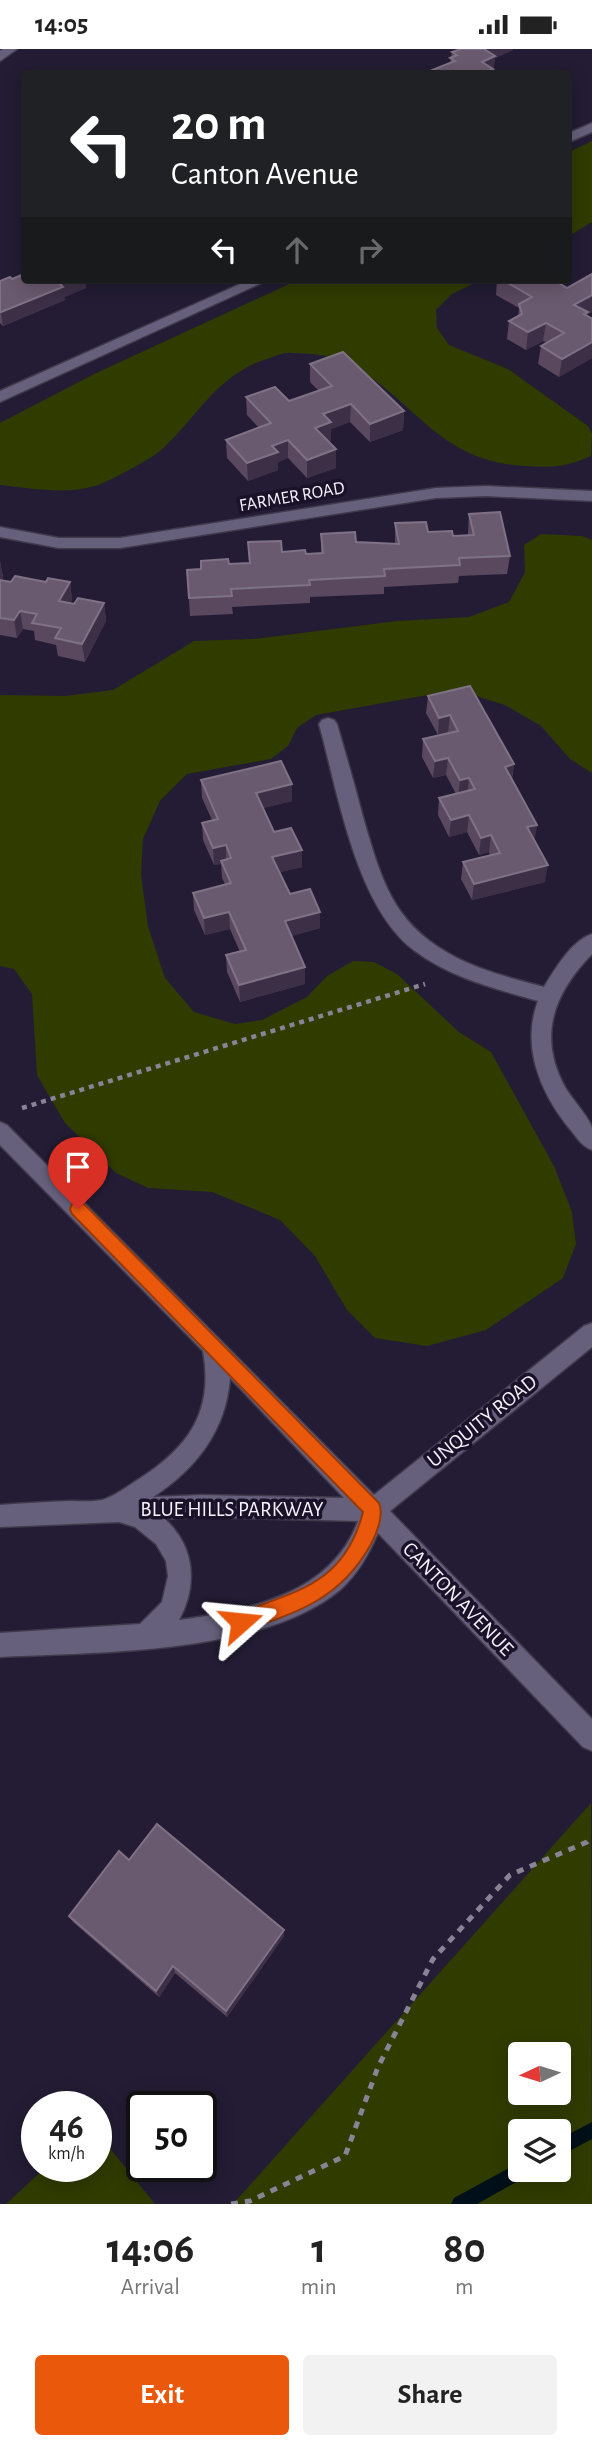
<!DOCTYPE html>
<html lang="en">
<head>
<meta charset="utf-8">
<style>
  :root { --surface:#fff; --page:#f2f2f2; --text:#222; --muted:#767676; --accent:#ea580c }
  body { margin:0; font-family:"Alegreya Sans",sans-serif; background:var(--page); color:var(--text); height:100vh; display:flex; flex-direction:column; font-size:26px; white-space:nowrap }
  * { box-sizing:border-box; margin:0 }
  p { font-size:23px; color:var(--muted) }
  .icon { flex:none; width:38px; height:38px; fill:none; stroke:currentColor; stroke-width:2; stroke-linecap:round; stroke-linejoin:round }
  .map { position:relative; height:2155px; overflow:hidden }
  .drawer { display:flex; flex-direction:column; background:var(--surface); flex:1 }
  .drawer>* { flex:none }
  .hud { position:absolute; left:21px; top:21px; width:551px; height:214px; border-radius:7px; box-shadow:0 4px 18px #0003; background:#202124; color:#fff; overflow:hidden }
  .needle { width:46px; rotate:266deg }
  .controls { position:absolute; left:508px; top:1993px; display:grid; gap:14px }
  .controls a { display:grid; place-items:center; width:63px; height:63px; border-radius:7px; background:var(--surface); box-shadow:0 4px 18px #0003; font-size:35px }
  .speed { position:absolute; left:21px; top:2042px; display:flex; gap:14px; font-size:35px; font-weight:700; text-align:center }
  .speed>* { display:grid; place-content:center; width:91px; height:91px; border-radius:50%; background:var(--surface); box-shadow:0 4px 18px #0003; line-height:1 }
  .speed small { font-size:18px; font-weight:400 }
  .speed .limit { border:4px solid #111; border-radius:10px; background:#fff; color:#111 }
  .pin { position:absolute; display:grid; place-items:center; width:60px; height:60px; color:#fff; margin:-72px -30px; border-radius:50% 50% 50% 0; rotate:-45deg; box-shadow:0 0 7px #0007 }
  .pin .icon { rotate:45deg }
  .me { position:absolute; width:77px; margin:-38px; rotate:72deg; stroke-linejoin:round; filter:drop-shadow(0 0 5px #0008) }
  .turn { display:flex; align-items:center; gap:24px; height:147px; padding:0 35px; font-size:32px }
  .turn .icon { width:91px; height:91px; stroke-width:2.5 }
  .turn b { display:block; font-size:49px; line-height:60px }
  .lanes { display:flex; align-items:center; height:66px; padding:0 35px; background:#0003; justify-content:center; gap:35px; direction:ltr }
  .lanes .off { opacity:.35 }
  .eta { display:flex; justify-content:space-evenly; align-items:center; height:119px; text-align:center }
  .eta b { font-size:42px; font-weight:700; line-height:49px }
  .button { display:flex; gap:14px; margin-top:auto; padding:14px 35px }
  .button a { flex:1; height:80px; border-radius:7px; background:var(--accent); color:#fff; font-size:28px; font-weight:700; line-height:80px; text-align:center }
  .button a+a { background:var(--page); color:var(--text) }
  .status { display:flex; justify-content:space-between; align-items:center; height:49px; padding:0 35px; background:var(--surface); direction:ltr }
  .status svg { height:19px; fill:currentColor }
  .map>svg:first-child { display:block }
  .green { fill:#303b00; fill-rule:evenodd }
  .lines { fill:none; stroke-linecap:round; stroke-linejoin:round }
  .stream { fill:#000f19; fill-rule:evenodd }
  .street-casing { stroke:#40394c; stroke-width:3 }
  .secondary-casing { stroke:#40394c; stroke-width:3 }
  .path-far1 { stroke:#898495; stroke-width:4.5; stroke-dasharray:5 5; stroke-linecap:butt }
  .path { stroke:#898495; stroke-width:5; stroke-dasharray:7 7; stroke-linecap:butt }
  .street { fill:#67607c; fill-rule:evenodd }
  .secondary { fill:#67607c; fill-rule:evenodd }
  .wall { fill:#59485e }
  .shaded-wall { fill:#3c2f46 }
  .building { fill:#6a5a6f; stroke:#7f7285; stroke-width:2 }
  .route { fill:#ea580c; stroke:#983908; stroke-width:2 }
  .labels { text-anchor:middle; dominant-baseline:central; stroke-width:7; stroke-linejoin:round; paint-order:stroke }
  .far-street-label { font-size:18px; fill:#f5f2fc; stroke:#1a1229 }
  .street-label { font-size:21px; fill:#f5f2fc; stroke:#1a1229 }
</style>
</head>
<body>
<div class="status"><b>14:05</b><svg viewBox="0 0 49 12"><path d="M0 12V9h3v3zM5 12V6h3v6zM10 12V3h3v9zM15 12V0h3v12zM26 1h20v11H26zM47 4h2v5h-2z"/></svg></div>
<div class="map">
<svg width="592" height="2155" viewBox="0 0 592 2155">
  <rect width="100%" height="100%" fill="#231c34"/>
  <g class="green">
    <polygon points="592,92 592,173 569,187 569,103"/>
    <path d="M 298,231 L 481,231 L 452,245 L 436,261 L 437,279 L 449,296 L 508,320 L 588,377 L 592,385 L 591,407 C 567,418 551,419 524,417 C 438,412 416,352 350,315 C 332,305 312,305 293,304 C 284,303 276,307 267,310 C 217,325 197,369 160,402 C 154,408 105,435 95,437 C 65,446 30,439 0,436 L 0,374 L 94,325 Z"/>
    <polygon points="541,485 582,487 592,491 592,724 570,710 541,677 505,656 473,646 439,644 316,666 297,679 288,697 271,710 187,725 160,752 143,790 141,826 148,877 165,929 194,963 235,975 262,971 307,948 327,927 353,912 374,913 397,925 459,983 491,1003 554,1117 572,1163 576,1195 563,1229 486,1281 427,1297 375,1289 347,1261 315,1207 280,1171 212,1143 148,1139 116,1124 65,1074 37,1026 32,945 14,920 0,917 0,646 65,647 113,641 194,592 253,590 397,572 469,568 509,553 525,523 524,496"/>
    <path d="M 591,1754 L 592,2155 L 233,2155 ZM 520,2006 L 558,2006 L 558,2044 L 520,2044 ZM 558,2082 L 558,2121 L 520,2121 L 520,2082 Z"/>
    <polygon points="96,2082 155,2155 6,2155 46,2118 96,2118"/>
  </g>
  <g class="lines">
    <g class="stream">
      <polygon points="592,2073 592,2090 558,2108 558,2091"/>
      <polygon points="520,2113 520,2121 530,2121 527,2127 477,2155 451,2155 454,2149"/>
    </g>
    <defs>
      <g id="street">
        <polygon points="3,0 17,0 0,12 0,2"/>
        <polygon points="592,74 592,83 569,93 569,84"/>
        <polygon points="249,231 268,231 0,353 0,342"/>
        <polygon points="486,437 592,442 592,452 486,447 436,449 120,499 59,499 0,488 0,478 59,489 120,489 436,439"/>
        <path d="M 328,669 L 334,671 L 337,675 C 346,706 355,737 363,768 C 380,826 391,872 448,904 C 477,921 511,929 544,938 C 555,920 571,892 592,885 L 592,905 C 554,944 537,987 565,1038 C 571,1049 590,1069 592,1079 C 592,1086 592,1094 592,1101 C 581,1097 576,1087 569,1079 C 540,1043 521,997 538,952 C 496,940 451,929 415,902 C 356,859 338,743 319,675 L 322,671 Z"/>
      </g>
      <path id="secondary" d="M 0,1073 L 7,1076 L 374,1446 L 584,1277 L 592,1274 L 592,1298 L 390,1462 L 592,1670 L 592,1702 L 583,1698 L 378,1484 C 369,1505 358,1525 340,1541 C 261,1606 98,1603 0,1608 L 0,1584 L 140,1575 L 162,1553 L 168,1527 L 166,1512 L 156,1495 L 135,1478 L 119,1473 L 0,1478 L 0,1456 C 23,1454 46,1453 70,1452 C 80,1452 92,1453 102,1451 C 113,1448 128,1437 139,1430 C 189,1398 214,1362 203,1302 L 0,1096 ZM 230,1329 L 344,1449 L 202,1446 L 153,1448 C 196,1420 226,1382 230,1329 ZM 202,1468 L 358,1472 C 331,1546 248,1561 179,1571 C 198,1536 195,1498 165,1470 Z"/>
    </defs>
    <use href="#street" class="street-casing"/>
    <use href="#secondary" class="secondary-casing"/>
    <polyline class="path-far1" points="22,1059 425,935"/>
    <polyline class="path" points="231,2155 250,2152 345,2107 378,2018 433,1910 510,1826 587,1793 592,1788"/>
    <use href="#street" class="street"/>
    <use href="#secondary" class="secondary"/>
  </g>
  <g class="wall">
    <polygon points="513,1 495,9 493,24 427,24 427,23 450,14 452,3"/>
    <polygon points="592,225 592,263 588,265 587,267 592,269 592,309 559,328 538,315 541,297 546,293 543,292 526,301 507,290 509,272 518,267 519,259 496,246 497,231 554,231 567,239"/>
    <polygon points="12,230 86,233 86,239 64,248 65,251 3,277 0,274 0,232"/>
    <polygon points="310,315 404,362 403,381 370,393 350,373 331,380 331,392 328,392 336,400 336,419 307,429 288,409 278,413 278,421 248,432 227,409 226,391 259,379 247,366 246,348 289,352 319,342 310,333"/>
    <polygon points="469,465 510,507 507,525 459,527 458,534 384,538 384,545 310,548 310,554 232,558 233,565 190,567 187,521 201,520 229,515 249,514 248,493 282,503 306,505 321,504 321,485 356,493 395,495 395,474 428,483 453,487 468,486 468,483"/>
    <polygon points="0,512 3,529 1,531 11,533 70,533 72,551 70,554 104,554 106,572 85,613 58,607 56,596 35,591 34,582 23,580 17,589 0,586"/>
    <polygon points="428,647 514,715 512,731 537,776 534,791 545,833 472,851 461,830 463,813 490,806 489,803 479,806 467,783 449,788 438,766 439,749 456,745 446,726 433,729 422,708 423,690 449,684 438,686 426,664"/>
    <polygon points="201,731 292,735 292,752 263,759 274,783 302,818 280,823 290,845 320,879 291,887 305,918 305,935 240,953 227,923 226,906 240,903 230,880 205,886 194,861 193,844 225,835 222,829 221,815 214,816 203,791 202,774 212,771 202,749"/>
    <polygon points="129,1811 284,1887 227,1968 175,1924 159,1948 73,1873 69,1867"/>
  </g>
  <g class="shaded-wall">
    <polygon points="483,0 513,0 513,1 495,9 493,24 481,24"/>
    <polygon points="70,231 91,231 86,233 86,239 64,248 65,251 3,277 1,263"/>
    <polygon points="592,246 592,263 588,265 585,281 574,256"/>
    <polygon points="546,274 543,292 526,301 528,283"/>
    <polygon points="592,293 592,309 559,328 562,310"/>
    <polygon points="351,355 350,373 331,380 331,392 315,397 315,379 323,365"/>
    <polygon points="404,362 403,381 370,393 370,375"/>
    <polygon points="288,391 288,409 278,413 278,421 248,432 247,414 272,397"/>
    <polygon points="336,400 336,419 307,429 307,411"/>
    <polygon points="0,512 3,529 0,533"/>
    <polygon points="70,533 72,551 61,570 59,552"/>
    <polygon points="104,554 106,572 85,613 82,595"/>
    <polygon points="20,562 23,580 17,589 14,571"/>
    <polygon points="450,666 448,683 438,686 439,669"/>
    <polygon points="448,709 446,726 433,729 435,712"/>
    <polygon points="514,715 511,733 505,718"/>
    <polygon points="469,729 467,747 458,749 460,731"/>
    <polygon points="292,735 292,752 256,761 256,744"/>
    <polygon points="469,766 467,783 449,788 451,771"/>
    <polygon points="537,776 534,793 527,778"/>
    <polygon points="491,786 489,803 479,806 481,789"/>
    <polygon points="226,796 226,813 221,812 221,815 214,816 213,799"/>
    <polygon points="302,801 302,818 273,825 272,808"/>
    <polygon points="548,816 545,833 472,851 474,835"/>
    <polygon points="229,863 230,880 205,886 204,869"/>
    <polygon points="320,863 320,879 285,889 285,872"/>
    <polygon points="305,918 305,935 240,953 239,936"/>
    <polygon points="284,1881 284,1887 227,1968 226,1962"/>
    <polygon points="173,1917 175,1924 159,1948 156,1942"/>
  </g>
  <g class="building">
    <polygon points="461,0 484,0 495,7 482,13 493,20 481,24 429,24 427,23 455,12 450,9 457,6 452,3"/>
    <polygon points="24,225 24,231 70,231 60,235 63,238 1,263 0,262 0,232 10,228 12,230"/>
    <polygon points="592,225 592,246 574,256 588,263 584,265 591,269 592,269 592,293 562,310 541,297 564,284 546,274 528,283 509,272 522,265 519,255 532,248 503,231 554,231 567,239"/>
    <polygon points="343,303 404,362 370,375 351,355 323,365 331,373 315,379 336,400 307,411 288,391 272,397 278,403 247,414 226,391 271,374 246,348 275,338 289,352 332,337 310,315"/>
    <polygon points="500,463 510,507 459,509 460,516 384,520 385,527 309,531 310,536 231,540 232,547 189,549 187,521 201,520 201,512 228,510 229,515 250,514 248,493 281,492 282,503 305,501 306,505 323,504 321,485 355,483 356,493 399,495 395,474 426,473 428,483 452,482 453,487 474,486 469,465"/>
    <polygon points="15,527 46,533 48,529 70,533 59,552 74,555 78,549 104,554 82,595 55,589 61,579 32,574 37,565 20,562 14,571 0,569 0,531 11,533"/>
    <polygon points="470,637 514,715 505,718 537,776 527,778 548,816 474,835 463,813 500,804 491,786 481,789 469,766 451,771 439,749 475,740 469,729 460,731 448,709 435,712 423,690 458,682 450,666 439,669 428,647"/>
    <polygon points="281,712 292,735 256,744 274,783 291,779 302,801 272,808 290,845 310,840 320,863 285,872 305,918 239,936 226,906 246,901 229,863 204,869 193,844 231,834 221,812 231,809 226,796 213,799 202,774 218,770 201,731"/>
    <polygon points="157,1775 284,1881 226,1962 173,1917 156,1942 69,1867 119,1802 129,1811"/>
  </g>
  <path class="route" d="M 78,1153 L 84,1155 L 379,1454 C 384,1466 377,1484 371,1495 C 341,1550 297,1564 241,1582 L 234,1579 L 231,1573 L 234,1566 C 294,1542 344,1537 363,1463 L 72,1165 L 70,1160 L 72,1155 Z"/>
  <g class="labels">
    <g class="far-street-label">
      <text transform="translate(292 448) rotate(-10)">FARMER ROAD</text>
    </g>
    <g class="street-label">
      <text transform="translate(482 1372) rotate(-39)">UNQUITY ROAD</text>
      <text x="232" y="1460">BLUE HILLS PARKWAY</text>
      <text transform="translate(458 1550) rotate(46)">CANTON AVENUE</text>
    </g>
  </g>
</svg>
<div class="controls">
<a><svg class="needle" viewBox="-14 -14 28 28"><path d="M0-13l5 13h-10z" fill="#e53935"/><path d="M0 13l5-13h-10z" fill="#767676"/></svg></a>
<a><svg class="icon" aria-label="layers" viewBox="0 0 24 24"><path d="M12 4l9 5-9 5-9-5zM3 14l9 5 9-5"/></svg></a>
</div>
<div class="speed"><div>46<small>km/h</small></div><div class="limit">50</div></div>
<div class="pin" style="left:78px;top:1160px;background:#d93025"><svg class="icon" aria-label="arrive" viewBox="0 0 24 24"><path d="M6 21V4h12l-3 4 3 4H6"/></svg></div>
<svg class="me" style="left:241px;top:1573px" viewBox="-20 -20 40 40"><path d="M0-17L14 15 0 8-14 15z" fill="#ea580c" stroke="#fff" stroke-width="4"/></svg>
<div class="hud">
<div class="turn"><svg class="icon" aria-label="left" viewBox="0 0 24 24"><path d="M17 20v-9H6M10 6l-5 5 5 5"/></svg><div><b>20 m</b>Canton Avenue</div></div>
<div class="lanes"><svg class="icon" aria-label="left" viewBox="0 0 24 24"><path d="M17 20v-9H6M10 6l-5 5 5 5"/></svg><svg class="icon off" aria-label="ahead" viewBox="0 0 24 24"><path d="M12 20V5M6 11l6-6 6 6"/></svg><svg class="icon off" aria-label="right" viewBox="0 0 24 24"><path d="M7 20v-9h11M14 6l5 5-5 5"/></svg></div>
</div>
</div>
<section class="drawer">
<div class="eta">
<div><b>14:06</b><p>Arrival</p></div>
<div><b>1</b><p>min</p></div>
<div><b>80</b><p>m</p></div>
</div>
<div class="button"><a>Exit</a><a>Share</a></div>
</section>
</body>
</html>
